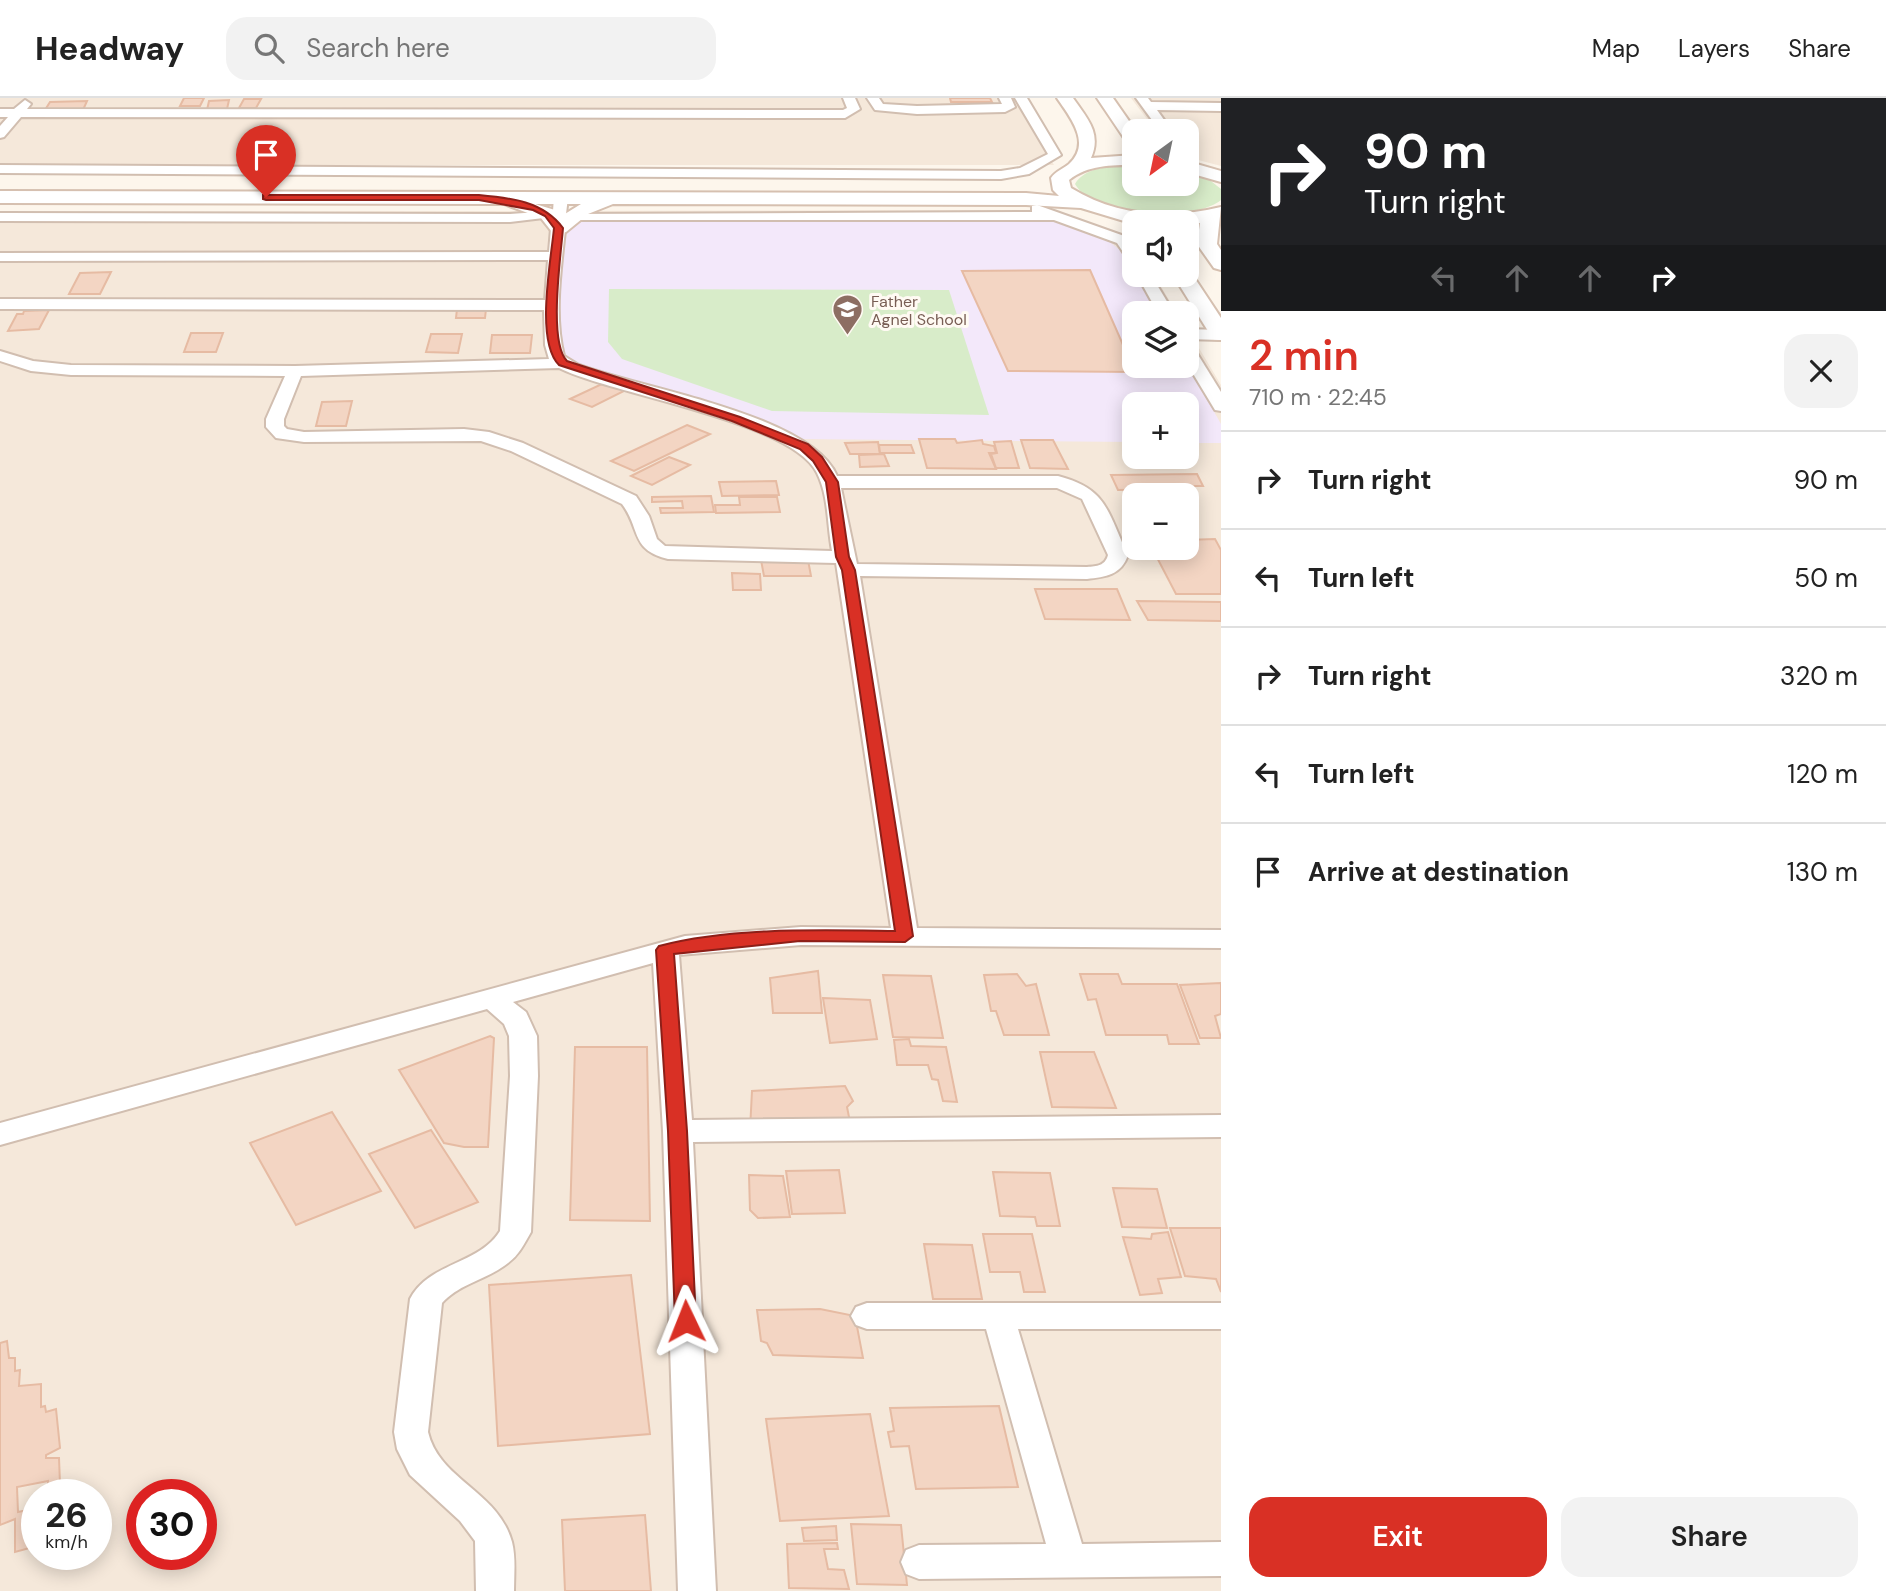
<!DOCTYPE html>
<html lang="en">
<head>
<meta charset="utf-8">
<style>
  :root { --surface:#fff; --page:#f2f2f2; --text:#222; --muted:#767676; --line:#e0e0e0; --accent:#d93025 }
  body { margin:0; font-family:"DM Sans",sans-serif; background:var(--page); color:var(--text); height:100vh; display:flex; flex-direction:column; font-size:26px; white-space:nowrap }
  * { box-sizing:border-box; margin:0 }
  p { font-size:23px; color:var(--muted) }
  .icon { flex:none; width:38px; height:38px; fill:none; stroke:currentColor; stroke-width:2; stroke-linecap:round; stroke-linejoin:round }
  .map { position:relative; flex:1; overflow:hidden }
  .side { display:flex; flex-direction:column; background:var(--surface); width:665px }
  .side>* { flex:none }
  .banner { background:#202124; color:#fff; overflow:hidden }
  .needle { width:46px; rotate:213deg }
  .fabs { position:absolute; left:1122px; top:21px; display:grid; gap:14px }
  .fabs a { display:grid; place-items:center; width:77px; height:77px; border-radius:14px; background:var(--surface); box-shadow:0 4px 18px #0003; font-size:35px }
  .speed { position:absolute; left:21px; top:1381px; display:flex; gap:14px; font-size:35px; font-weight:700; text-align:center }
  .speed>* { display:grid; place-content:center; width:91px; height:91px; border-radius:50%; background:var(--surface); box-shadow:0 4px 18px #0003; line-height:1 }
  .speed small { font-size:18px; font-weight:400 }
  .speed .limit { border:10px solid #d22; background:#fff; color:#111 }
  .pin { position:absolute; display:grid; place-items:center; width:60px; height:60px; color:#fff; margin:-72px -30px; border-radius:50% 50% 50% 0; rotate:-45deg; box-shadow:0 0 7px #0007 }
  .pin .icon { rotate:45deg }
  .me { position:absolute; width:77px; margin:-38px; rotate:358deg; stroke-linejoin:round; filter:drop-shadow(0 0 5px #0008) }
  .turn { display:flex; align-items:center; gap:24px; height:147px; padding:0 28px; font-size:32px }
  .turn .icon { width:91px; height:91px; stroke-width:2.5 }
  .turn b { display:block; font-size:49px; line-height:60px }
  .lanes { display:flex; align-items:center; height:66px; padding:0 28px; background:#0003; justify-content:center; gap:35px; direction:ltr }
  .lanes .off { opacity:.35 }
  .round { display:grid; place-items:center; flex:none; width:74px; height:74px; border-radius:21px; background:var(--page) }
  .headline { display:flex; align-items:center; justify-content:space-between; height:119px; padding:0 28px }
  h1 { font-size:42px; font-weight:600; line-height:52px; color:var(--accent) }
  .primary-button { display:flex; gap:14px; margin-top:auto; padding:14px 28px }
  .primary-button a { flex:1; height:80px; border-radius:21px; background:var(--accent); color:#fff; font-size:28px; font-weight:600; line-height:80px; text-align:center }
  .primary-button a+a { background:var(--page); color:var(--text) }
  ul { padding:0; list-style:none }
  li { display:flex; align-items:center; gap:21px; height:98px; padding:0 28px; border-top:2px solid var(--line) }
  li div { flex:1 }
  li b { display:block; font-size:26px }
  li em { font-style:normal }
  header { display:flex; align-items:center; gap:42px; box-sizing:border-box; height:98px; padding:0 35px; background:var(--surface); border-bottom:2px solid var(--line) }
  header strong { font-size:33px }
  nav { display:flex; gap:38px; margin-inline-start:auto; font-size:24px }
  .search { width:490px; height:63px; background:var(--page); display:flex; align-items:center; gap:18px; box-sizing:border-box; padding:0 24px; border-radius:21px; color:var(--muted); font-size:26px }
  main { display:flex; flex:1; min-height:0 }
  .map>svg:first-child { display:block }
  .residential { fill:#f5e8da; fill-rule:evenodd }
  .education { fill:#f3e8fa }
  .green { fill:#d8ecc9 }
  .building { fill:#f3d5c3; stroke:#e6bba3; stroke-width:2 }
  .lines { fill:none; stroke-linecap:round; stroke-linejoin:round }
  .street-casing { stroke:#d1beb0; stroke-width:4 }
  .secondary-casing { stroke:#d6c0b0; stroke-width:4 }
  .street { fill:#fff; fill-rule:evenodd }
  .secondary { fill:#fff; fill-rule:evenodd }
  .route { fill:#d93025; stroke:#8d1f18; stroke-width:2 }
  .labels { text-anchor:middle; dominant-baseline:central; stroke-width:6; stroke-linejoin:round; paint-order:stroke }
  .far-education-label { font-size:16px; fill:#785e54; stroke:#fffaf3; text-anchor:start }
</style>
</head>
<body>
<header>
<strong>Headway</strong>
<div class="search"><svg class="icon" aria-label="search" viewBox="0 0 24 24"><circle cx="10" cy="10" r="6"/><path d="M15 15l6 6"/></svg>Search here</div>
<nav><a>Map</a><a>Layers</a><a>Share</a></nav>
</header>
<main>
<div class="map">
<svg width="1221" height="1493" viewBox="0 0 1221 1493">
  <rect width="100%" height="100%" fill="#fdf6ec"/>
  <g class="residential">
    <polygon points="0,0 1014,0 1054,67 0,67"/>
    <polygon points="1131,0 1221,0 1221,68 1187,59 1186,33 1156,33"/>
    <path d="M 1043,112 L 1132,141 L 1134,145 L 1134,177 L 1154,177 L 1177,215 L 1134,215 L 1134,268 L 1186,268 L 1187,230 L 1221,287 L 1221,1493 L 0,1493 L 0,114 ZM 1134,306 L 1186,306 L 1186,359 L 1134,359 ZM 1134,397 L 1186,397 L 1186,450 L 1134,450 ZM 37,1396 L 96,1396 L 96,1456 L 37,1456 ZM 142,1396 L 201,1396 L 201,1456 L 142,1456 Z"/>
  </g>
  <polygon class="education" points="795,120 1058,123 1106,141 1125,156 1157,215 1134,215 1134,268 1187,266 1221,326 1221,345 1187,345 1186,306 1134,306 1134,344 794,341 571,264 564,253 560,225 561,183 567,134 575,124 590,122"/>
  <g class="green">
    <path d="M 1119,67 L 1134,67 L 1134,86 L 1186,86 L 1187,73 L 1207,80 L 1221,91 L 1221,102 C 1193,125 1093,119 1075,86 C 1084,71 1102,70 1119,67 Z"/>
    <polygon points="609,191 949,192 989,317 772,313 622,261 608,244"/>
  </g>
  <g class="building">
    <polygon points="184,0 204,0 200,8 180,8"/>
    <polygon points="950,0 990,0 992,4 951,4"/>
    <polygon points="244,1 261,1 256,10 239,10"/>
    <polygon points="229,2 227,11 207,12 209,3"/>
    <polygon points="87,3 83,12 45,12 50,4"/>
    <polygon points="1090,172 1135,274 1008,273 962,173"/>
    <polygon points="111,174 100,196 69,196 80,175"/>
    <polygon points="457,211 486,211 485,220 456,220"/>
    <polygon points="49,212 39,231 8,233 17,216 23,216 24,213"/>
    <polygon points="191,235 223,235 216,254 184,254"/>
    <polygon points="431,236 462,236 458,255 426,254"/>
    <polygon points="492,237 532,237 530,255 490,255"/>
    <polygon points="606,284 628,291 592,309 570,301"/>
    <polygon points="352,303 346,328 316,328 322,304"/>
    <polygon points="687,327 710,336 634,373 611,363"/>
    <polygon points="919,341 955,341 957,345 982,342 983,346 994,348 996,355 989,355 996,371 927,370"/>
    <polygon points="1021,342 1053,342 1068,371 1030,370"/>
    <polygon points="1011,343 1019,370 996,370 991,356 997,355 994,344"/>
    <polygon points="878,344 880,356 850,356 845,345"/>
    <polygon points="879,347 911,347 914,355 880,355"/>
    <polygon points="884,356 889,368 860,369 859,357"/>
    <polygon points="669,359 690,367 652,387 631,378"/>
    <polygon points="1197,376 1203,388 1176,388 1178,391 1118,392 1111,377"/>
    <polygon points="776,383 779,397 722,398 719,384"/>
    <polygon points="711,398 714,414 661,415 660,410 683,410 682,403 652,404 652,399"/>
    <polygon points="739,399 777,399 780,414 716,415 715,407 740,407"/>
    <polygon points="1215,441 1221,452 1221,496 1176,496 1152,450 1186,450 1186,442"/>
    <polygon points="761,462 808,462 811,478 764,478"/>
    <polygon points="732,475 760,476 761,492 733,492"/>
    <polygon points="1035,491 1117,491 1130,522 1045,521"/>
    <polygon points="1137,503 1221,504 1221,523 1148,522"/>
    <polygon points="818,873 822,915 773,915 770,880"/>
    <polygon points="1017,876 1026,888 1036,886 1049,937 1004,937 996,913 991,913 984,877"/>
    <polygon points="1080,876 1118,876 1122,886 1177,886 1199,946 1169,946 1167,937 1106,937 1096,901 1088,902"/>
    <polygon points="883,877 931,878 943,940 893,939"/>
    <polygon points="1221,885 1221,916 1215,918 1221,940 1200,940 1180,887"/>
    <polygon points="823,900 870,902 877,941 830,945"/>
    <polygon points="490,938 494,940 488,1049 464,1049 444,1045 399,972"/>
    <polygon points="909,941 911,948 946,949 957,1004 943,1003 938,982 932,981 928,967 897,967 894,942"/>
    <polygon points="575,949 647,949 650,1123 570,1122"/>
    <polygon points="1040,954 1094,954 1116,1010 1052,1009"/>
    <polygon points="845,988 853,1003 847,1009 851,1029 750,1032 752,993"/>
    <polygon points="332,1014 381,1093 296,1127 250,1045"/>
    <polygon points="431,1032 478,1104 415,1130 369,1056"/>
    <polygon points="839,1072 845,1115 792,1116 786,1073"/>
    <polygon points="993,1074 1050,1075 1060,1128 1037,1128 1035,1119 1000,1118"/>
    <polygon points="749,1077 783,1078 790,1119 758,1120 750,1112"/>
    <polygon points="1113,1090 1157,1091 1167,1130 1122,1129"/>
    <polygon points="1170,1130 1221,1130 1221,1194 1216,1181 1185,1178"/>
    <polygon points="1168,1134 1181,1179 1158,1181 1162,1195 1140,1197 1123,1139 1151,1141 1152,1136"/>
    <polygon points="983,1136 1032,1136 1045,1194 1024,1194 1020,1174 990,1174"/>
    <polygon points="924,1146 972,1147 982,1201 933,1201"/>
    <polygon points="631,1177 650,1336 498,1348 489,1187"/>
    <polygon points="820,1211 855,1218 863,1260 773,1257 767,1245 761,1243 757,1212"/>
    <polygon points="7,1243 9,1260 15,1260 15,1273 20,1272 19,1288 41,1286 41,1309 45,1308 46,1314 56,1311 60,1350 46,1357 46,1360 59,1360 60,1386 48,1388 48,1383 17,1389 18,1414 37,1410 37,1448 15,1454 15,1421 0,1427 0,1245"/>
    <polygon points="999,1308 1018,1389 916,1391 909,1348 891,1349 888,1334 894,1333 890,1310"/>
    <polygon points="870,1316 889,1418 780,1423 766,1321"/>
    <polygon points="645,1417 651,1493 565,1493 562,1422"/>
    <polygon points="851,1426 901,1427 907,1487 857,1486"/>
    <polygon points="836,1428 837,1442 804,1443 802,1430"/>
    <polygon points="837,1445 838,1451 824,1451 828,1471 844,1472 849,1491 789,1490 787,1446"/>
  </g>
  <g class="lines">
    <defs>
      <g id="street">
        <polygon points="843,0 855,0 860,11 845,20 21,19 4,39 0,40 0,28 8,19 0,19 0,11 14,11 25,2 31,6 27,11 843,12 847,10"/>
        <polygon points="867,0 879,0 883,6 917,8 1002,6 999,0 1011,0 1015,9 1005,14 917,16 875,12"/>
        <polygon points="1015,0 1027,0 1061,57 1029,76 1001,81 0,75 0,67 1001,73 1020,70 1048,56"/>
        <polygon points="1136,0 1148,0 1151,4 1221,5 1221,13 1157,12 1172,33 1160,33"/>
        <path d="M 561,95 L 568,99 L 566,116 L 1032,114 L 1032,108 L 1037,107 L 1127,139 L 1134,149 L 1134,164 L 1129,163 L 1117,145 L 1054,122 L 566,122 C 562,165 553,215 564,258 L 577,266 C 638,290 811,316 837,378 L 1058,378 C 1108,391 1107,414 1128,457 C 1121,477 1106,479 1087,481 L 860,478 L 917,830 L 1221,832 L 1221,850 L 801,847 L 679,857 L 692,1022 L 1221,1017 L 1221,1039 L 693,1044 L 716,1493 L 678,1493 L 663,1033 L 653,865 L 513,904 L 526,914 L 537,938 L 538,978 L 531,1134 C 524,1146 519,1157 508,1165 C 487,1182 460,1185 442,1205 L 428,1334 C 439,1382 498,1393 512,1444 C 516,1460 514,1477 514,1493 L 476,1493 L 475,1443 L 460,1423 L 410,1377 L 397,1351 L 394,1334 L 410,1201 C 429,1164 479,1167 500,1133 L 510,978 L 509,938 L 504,926 L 487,911 L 0,1047 L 0,1025 L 685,838 L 801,829 L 891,830 L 836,465 L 668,461 C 630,452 641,431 622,406 L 511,353 L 481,343 L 304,344 L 276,340 L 266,329 L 266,321 L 285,278 L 71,277 L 31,273 L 0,263 L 0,253 L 33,263 L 71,267 L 295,268 L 549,261 L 545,247 L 544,212 L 0,211 L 0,201 L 545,202 L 548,162 L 0,163 L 0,155 L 549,154 L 552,119 L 510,124 L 0,123 L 0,115 L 510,116 L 553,113 L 554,99 ZM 559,270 C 613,297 792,323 817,375 C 829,399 827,427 832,453 L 665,448 L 657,441 L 649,418 L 636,398 L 523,345 L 489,334 L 464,331 L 304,334 L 287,331 L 284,328 L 284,321 L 301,278 ZM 841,390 L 1057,390 L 1082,401 L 1108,457 C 1105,468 1097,468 1087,469 L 857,466 Z"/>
        <polygon points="1137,177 1151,177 1174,215 1158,215"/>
        <polygon points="1186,231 1221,232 1221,242 1186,241"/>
        <polygon points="1186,245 1192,247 1221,294 1221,313 1215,312 1186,264"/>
        <polygon points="867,1205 1221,1205 1221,1231 1018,1231 1082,1446 1221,1444 1221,1478 919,1481 906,1476 901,1464 906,1452 919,1447 1046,1446 986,1231 867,1231 856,1227 851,1218 856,1209"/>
      </g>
      <g id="secondary">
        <path d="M 1057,0 L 1073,0 C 1087,20 1102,35 1091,60 L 1134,57 L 1134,67 C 1111,67 1088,67 1069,82 L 1071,90 C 1117,118 1168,122 1221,109 L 1217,146 L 1221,152 L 1221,172 L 1214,170 L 1197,146 L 1200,125 L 1134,126 L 1081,110 L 1026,107 L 613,106 L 588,116 L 566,134 L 559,136 L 552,134 L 541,120 L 504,106 L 0,105 L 0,93 L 1026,95 L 1059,98 L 1053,92 L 1051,80 C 1056,73 1063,71 1069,66 C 1092,45 1070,19 1057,0 ZM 535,106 L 581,106 L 560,119 L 555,112 Z"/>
        <polygon points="1097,0 1113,0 1136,33 1134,33 1134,47 1128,46"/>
        <polygon points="1186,63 1221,73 1221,84 1186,74"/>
        <polygon points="1186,172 1190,173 1221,220 1221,242 1213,241 1173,177 1186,177"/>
      </g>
    </defs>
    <use href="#street" class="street-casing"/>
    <use href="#secondary" class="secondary-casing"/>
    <use href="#street" class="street"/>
    <use href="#secondary" class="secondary"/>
  </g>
  <path class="route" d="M 263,97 L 479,97 C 511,100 543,103 563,130 C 561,157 548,244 567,263 L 740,319 L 808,346 L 822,359 L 838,384 L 849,459 L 855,472 L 913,838 L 905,844 L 800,843 L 674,856 L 687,1033 L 696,1223 L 693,1229 L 686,1231 L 678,1229 L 675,1223 L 668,1033 L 656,852 L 659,848 C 731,829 820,832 895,833 L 842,472 L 836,459 L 826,384 L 813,363 L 800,351 L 732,323 L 559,267 C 535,243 551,163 554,130 L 545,118 L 533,112 L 479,102 L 266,102 L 263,101 Z"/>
  <defs>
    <symbol id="school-pin" viewBox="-11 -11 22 30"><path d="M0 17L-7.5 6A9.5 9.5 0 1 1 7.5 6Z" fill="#8d6e63" stroke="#fffaf3"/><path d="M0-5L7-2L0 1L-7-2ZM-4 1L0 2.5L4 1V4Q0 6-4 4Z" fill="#fff"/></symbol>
  </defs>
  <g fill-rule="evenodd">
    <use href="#school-pin" x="830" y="194" width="35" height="47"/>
  </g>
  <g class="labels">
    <g class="far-education-label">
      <text x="871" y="203">Father<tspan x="871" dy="18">Agnel School</tspan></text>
    </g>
  </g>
</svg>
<div class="fabs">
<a><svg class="needle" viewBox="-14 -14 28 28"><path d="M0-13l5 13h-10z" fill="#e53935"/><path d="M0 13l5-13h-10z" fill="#767676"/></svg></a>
<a><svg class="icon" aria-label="sound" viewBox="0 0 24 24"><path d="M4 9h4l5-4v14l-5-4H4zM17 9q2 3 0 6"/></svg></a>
<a><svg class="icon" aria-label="layers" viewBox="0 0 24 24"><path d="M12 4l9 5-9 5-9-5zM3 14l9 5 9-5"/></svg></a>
<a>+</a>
<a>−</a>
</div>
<div class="speed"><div>26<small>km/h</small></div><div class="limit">30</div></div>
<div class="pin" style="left:266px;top:99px;background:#d93025"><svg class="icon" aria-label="arrive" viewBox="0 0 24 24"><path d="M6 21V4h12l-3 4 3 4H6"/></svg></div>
<svg class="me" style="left:686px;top:1223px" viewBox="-20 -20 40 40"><path d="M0-17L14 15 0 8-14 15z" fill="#d93025" stroke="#fff" stroke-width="4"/></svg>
</div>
<section class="side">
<div class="banner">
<div class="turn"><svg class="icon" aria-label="right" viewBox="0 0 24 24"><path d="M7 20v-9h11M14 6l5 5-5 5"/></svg><div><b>90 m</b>Turn right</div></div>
<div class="lanes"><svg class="icon off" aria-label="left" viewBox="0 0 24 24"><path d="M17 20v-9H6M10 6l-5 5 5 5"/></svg><svg class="icon off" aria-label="ahead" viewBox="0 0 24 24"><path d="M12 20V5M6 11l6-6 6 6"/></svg><svg class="icon off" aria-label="ahead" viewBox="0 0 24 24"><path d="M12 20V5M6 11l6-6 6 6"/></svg><svg class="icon" aria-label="right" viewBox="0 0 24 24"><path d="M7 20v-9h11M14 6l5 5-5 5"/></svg></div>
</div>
<div class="headline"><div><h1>2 min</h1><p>710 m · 22:45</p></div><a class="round"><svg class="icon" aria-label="close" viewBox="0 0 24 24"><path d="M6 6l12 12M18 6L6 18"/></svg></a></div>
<ul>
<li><svg class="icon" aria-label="right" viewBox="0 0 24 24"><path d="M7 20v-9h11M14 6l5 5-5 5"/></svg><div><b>Turn right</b></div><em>90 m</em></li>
<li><svg class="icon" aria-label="left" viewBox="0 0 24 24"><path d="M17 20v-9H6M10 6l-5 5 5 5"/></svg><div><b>Turn left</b></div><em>50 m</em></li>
<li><svg class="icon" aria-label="right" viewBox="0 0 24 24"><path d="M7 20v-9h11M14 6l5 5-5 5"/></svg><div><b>Turn right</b></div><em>320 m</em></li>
<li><svg class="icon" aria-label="left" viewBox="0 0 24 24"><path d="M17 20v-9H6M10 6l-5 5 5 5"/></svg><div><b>Turn left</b></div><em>120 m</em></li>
<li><svg class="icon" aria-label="arrive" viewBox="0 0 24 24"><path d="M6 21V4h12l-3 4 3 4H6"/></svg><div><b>Arrive at destination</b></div><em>130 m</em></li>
</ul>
<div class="primary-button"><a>Exit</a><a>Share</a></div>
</section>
</main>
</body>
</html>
